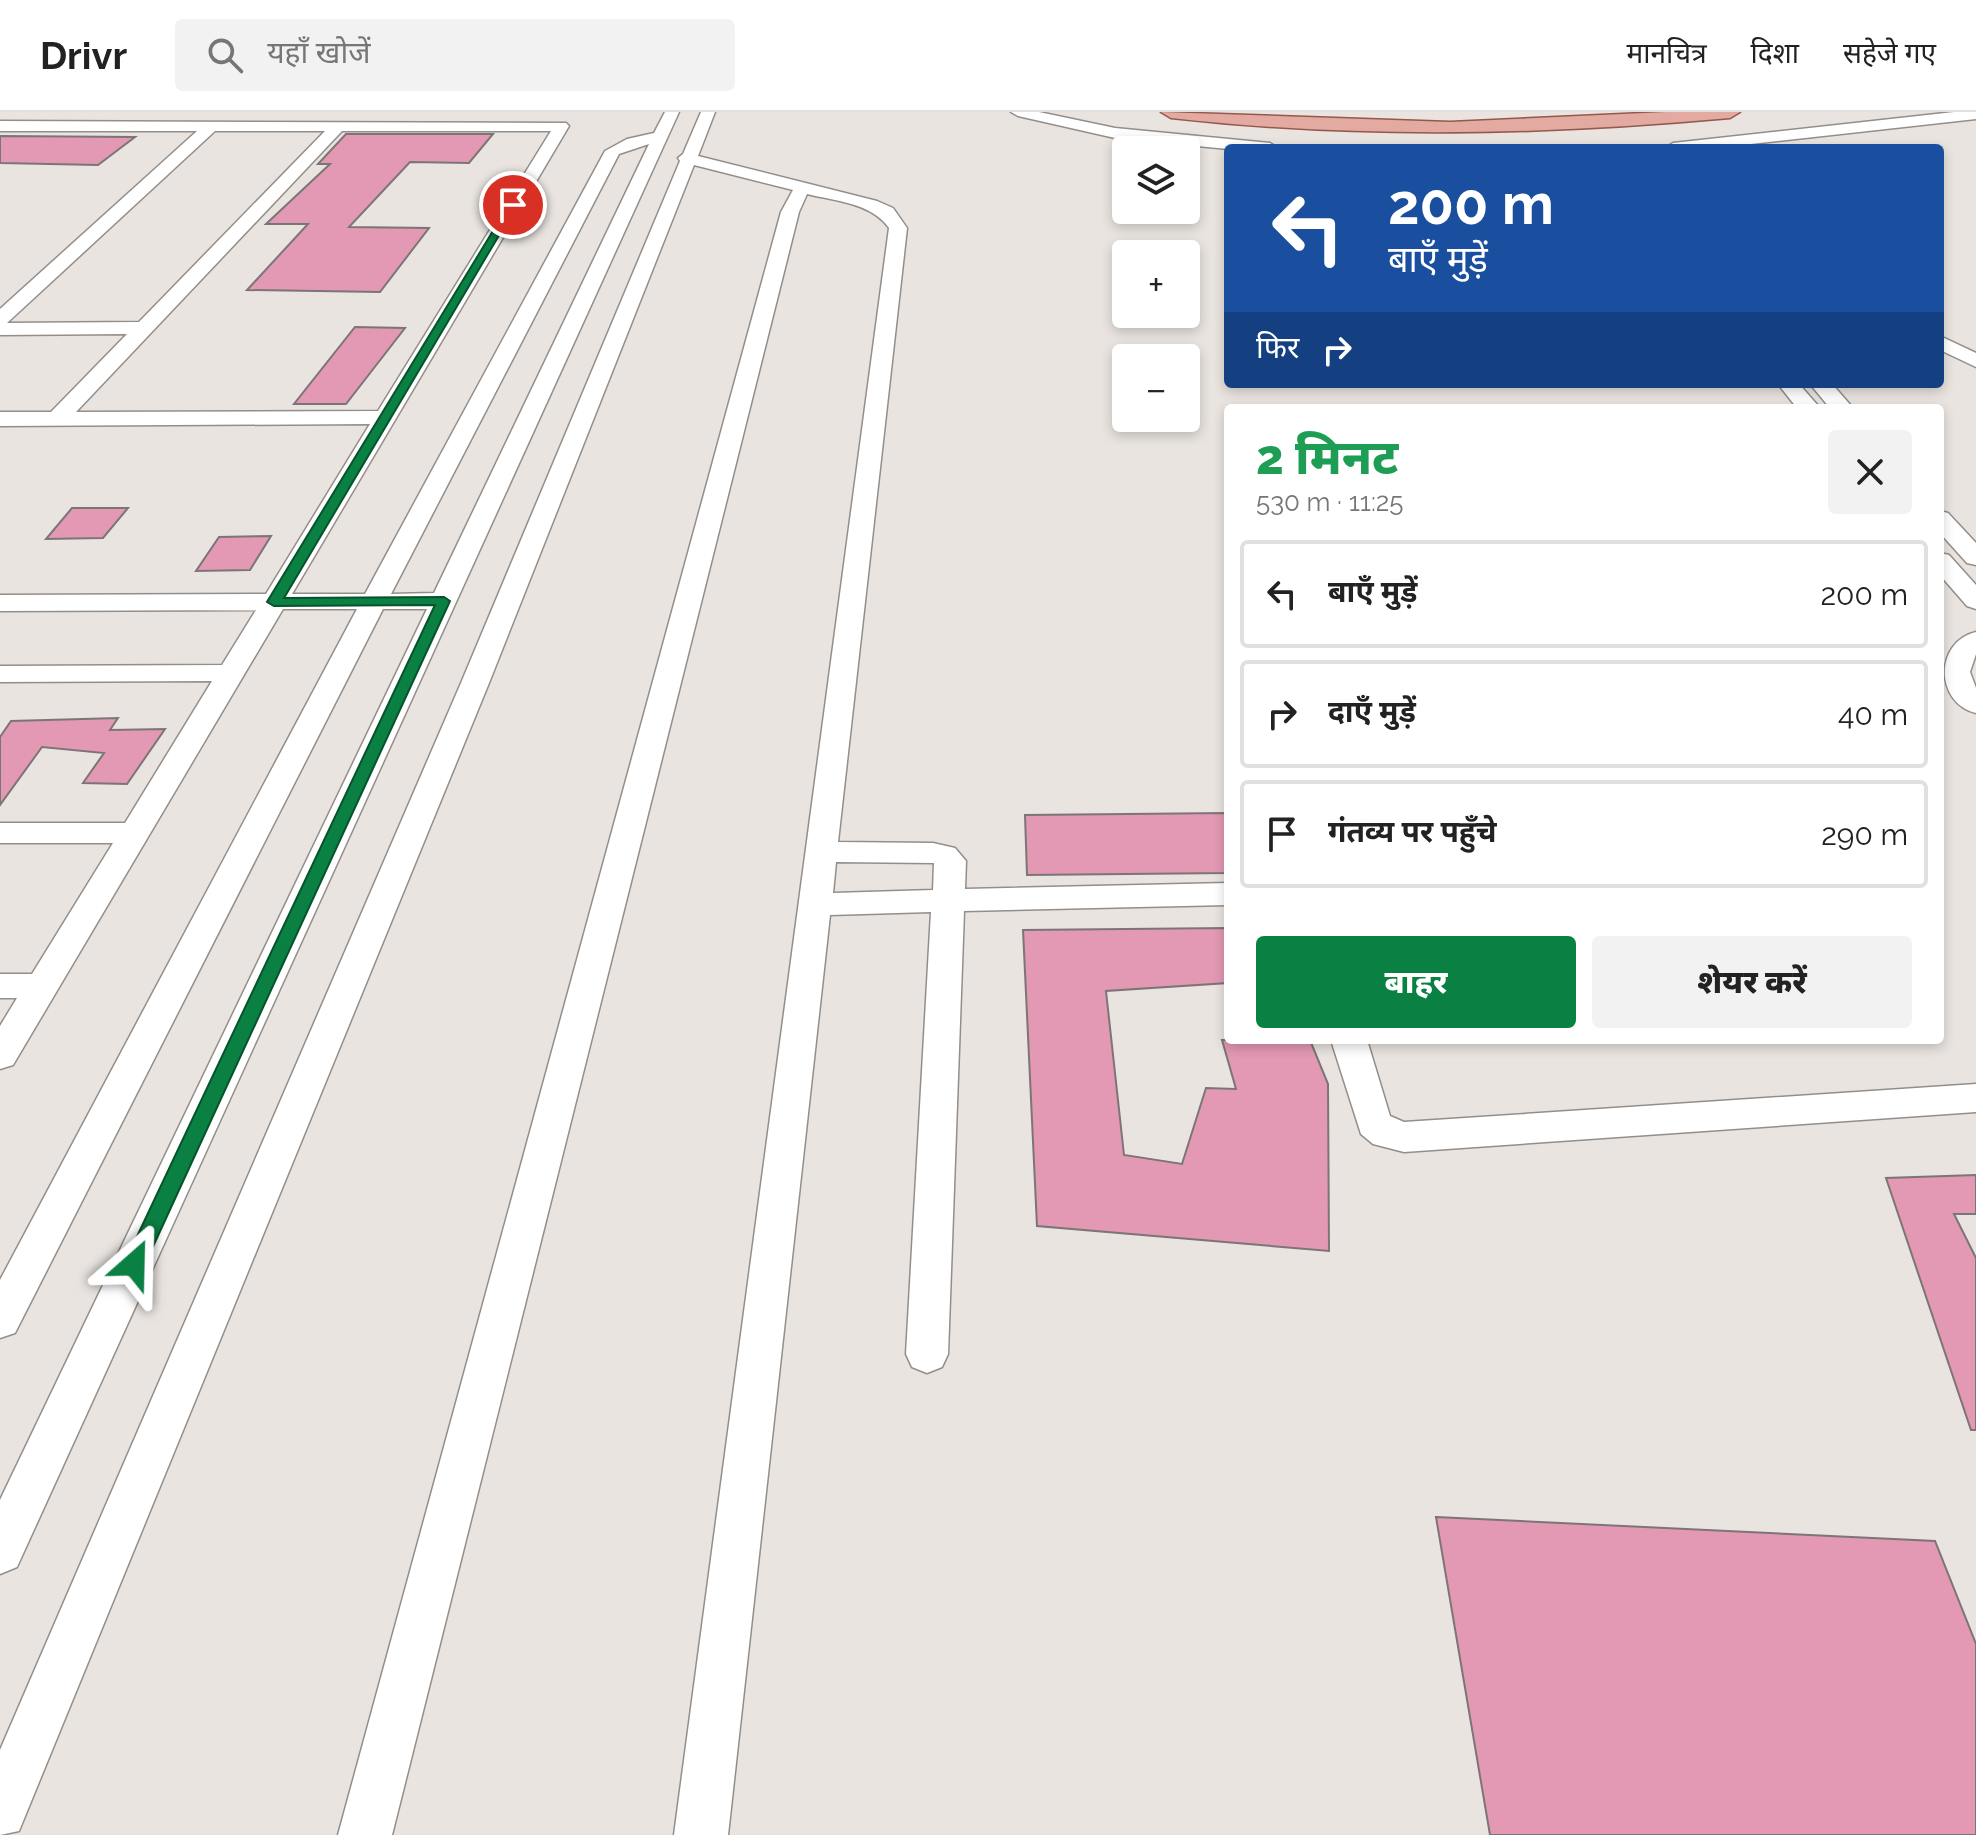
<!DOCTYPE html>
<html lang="hi">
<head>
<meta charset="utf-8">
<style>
  :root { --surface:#fff; --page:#f2f2f2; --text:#222; --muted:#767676; --line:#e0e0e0; --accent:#0b8043 }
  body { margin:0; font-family:Raleway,"Noto Sans Devanagari",sans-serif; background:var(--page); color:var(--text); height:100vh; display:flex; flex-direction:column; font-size:30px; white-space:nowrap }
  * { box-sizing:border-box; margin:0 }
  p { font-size:26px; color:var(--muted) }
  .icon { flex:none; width:44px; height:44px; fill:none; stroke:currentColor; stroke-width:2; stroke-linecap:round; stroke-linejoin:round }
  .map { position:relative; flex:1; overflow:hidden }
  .sheet { position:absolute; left:1224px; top:292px; width:720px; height:640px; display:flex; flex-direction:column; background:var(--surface); border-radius:8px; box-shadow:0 4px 12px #0003 }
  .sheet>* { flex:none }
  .guide { position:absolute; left:1224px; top:32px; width:720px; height:244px; border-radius:8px; box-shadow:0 4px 12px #0003; background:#1a4fa0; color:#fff; overflow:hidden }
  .controls { position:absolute; left:1112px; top:24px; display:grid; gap:16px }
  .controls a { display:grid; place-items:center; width:88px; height:88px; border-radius:8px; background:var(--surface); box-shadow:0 4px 12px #0003; font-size:40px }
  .pin { position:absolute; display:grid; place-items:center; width:68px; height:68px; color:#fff; margin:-34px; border:4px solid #fff; border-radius:50%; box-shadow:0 2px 8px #0007 }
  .me { position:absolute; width:88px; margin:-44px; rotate:25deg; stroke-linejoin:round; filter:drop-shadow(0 0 6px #0008) }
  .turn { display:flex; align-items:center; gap:28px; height:168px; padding:0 32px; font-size:36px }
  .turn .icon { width:104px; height:104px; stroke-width:2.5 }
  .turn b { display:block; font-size:56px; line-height:68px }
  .then { display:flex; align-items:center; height:76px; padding:0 32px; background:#0003; gap:16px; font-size:30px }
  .round { display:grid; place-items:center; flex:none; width:84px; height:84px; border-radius:8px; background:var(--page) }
  .headline { display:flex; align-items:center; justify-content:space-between; height:136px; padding:0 32px }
  h1 { font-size:48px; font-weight:800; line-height:60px; color:#1e9e55 }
  .primary-button { display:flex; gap:16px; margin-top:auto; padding:16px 32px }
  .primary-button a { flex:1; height:92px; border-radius:8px; background:var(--accent); color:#fff; font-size:32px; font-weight:800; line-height:92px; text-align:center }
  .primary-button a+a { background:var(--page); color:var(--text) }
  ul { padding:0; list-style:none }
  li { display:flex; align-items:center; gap:24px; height:108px; margin:0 16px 12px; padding:0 16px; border:4px solid var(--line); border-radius:8px }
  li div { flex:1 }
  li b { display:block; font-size:30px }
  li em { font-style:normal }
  header { display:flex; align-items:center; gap:48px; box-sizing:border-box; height:112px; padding:0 40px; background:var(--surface); border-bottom:2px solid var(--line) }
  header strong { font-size:38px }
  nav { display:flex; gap:44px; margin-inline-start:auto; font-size:28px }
  .search { width:560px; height:72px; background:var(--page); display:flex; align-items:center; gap:20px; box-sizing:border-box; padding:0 28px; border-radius:8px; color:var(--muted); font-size:30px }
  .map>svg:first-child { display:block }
  .building { fill:#e398b4; stroke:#7c7577; stroke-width:2 }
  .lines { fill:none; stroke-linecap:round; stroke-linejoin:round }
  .minor-casing { stroke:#948e8a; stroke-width:3 }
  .major-casing { stroke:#95584c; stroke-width:3 }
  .minor { fill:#fff; fill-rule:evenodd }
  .major { fill:#e2aaa0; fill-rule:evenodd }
  .route { fill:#0b8043; stroke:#07532c; stroke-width:2 }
</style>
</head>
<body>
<header>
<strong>Drivr</strong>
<div class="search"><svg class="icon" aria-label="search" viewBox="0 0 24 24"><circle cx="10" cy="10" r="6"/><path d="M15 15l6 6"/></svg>यहाँ खोजें</div>
<nav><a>मानचित्र</a><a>दिशा</a><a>सहेजे गए</a></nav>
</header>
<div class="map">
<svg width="1976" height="1723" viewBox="0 0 1976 1723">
  <rect width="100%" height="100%" fill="#e9e4df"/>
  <g class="building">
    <polygon points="346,22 493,22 469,51 410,50 349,115 429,116 380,180 247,178 308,112 266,112 330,52 318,52"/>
    <polygon points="0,24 135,25 98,53 0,51"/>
    <polygon points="355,215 405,216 346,292 294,292"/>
    <polygon points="72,396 128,396 103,426 46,427"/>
    <polygon points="271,424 250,458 196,459 219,425"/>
    <polygon points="118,606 110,618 165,617 127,672 83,671 104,641 42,635 0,693 0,625 11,609"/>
    <polygon points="1228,701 1228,761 1027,763 1025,703"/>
    <polygon points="1228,816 1228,871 1106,879 1124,1043 1182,1052 1206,976 1236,977 1222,928 1310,928 1328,972 1329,1139 1037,1114 1023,818"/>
    <polygon points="1976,1063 1976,1102 1954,1102 1976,1146 1976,1318 1971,1318 1886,1066"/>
    <polygon points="1436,1405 1935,1429 1976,1532 1976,1723 1490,1723"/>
  </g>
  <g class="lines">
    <defs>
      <g id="minor">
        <path d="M 665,0 L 679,0 L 17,1455 L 0,1462 L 0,1388 L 427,497 L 383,497 L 15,1221 L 0,1226 L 0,1168 L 357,497 L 283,497 L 13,953 L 0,957 L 0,914 L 17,886 L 0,886 L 0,862 L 32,862 L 113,731 L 0,731 L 0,711 L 125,711 L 212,569 L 0,570 L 0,554 L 222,553 L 256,498 L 0,499 L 0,483 L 266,482 L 370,312 L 0,314 L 0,300 L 51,300 L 127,222 L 0,223 L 0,197 L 197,19 L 0,19 L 0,9 L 566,11 L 569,14 L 292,482 L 365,482 L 605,39 L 627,27 L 654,21 ZM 215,19 L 325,19 L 139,210 L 7,211 ZM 342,19 L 551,19 L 378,299 L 76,300 ZM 649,32 L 434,481 L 391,482 L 619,42 Z"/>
        <path d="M 701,0 L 715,0 L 698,44 L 877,89 L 893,96 L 907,116 L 838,730 L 933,731 L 955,736 L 966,749 L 965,777 L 1228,771 L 1228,793 L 964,799 L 948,1242 L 942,1255 L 927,1261 L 912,1255 L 906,1242 L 931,800 L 830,803 L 728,1723 L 674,1723 L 889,116 C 872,91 835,89 807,82 L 799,100 L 392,1723 L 338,1723 L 781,100 L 793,78 L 694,53 L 489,571 L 19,1719 L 0,1723 L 0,1638 L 461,571 L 680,49 L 678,46 L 683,42 ZM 836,750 L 934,751 L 933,778 L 833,781 Z"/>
        <polygon points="1011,0 1039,0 1115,16 1270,31 1278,36 1228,37 1115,26 1018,4"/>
        <polygon points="1954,0 1976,0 1976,7 1715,36 1665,36 1673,31"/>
        <polygon points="1940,224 1976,241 1976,255 1940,238"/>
        <polygon points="1778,272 1799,272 1820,296 1797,296"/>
        <polygon points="1810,272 1832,272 1853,296 1830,296"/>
        <polygon points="1940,399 1948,401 1976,431 1976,453 1967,451 1940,421"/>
        <polygon points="1940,441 1949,443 1976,473 1976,497 1967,494 1940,463"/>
        <path d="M 1976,520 L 1976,542 L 1970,560 L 1976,576 L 1976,601 C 1935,591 1934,530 1976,520 Z"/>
        <polygon points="1331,928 1367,928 1390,1004 1404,1010 1976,972 1976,1000 1404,1040 1373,1032 1361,1022"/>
      </g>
      <path id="major" d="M 1161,0 L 1450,10 L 1666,0 L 1740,0 L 1730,6 C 1543,23 1358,27 1171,6 Z"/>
    </defs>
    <use href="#minor" class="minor-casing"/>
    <use href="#major" class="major-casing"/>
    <use href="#minor" class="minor"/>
    <use href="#major" class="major"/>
  </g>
  <polygon class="route" points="510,91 517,93 284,486 444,485 450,489 145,1152 142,1158 134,1161 127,1158 124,1152 435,493 274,494 267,490"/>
</svg>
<div class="controls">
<a><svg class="icon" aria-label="layers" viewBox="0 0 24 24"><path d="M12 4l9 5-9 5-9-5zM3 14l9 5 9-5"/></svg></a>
<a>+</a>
<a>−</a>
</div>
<div class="pin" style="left:513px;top:93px;background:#d93025"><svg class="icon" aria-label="arrive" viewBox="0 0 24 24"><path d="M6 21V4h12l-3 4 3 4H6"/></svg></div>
<svg class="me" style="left:134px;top:1152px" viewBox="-20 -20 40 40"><path d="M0-17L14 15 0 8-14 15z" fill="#0b8043" stroke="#fff" stroke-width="4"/></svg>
<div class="guide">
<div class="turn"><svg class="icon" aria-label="left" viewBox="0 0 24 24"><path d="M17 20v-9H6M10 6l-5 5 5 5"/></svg><div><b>200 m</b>बाएँ मुड़ें</div></div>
<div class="then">फिर<svg class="icon" aria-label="right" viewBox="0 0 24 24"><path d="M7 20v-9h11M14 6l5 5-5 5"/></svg></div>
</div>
<section class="sheet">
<div class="headline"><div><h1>2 मिनट</h1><p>530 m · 11:25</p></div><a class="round"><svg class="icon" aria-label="close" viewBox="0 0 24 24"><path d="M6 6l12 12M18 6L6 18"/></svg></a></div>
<ul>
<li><svg class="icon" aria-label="left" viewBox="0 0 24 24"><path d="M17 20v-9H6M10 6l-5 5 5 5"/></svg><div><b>बाएँ मुड़ें</b></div><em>200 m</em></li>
<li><svg class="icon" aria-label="right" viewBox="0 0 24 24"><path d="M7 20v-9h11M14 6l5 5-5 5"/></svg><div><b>दाएँ मुड़ें</b></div><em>40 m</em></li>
<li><svg class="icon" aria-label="arrive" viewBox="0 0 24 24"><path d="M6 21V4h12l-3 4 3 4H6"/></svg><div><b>गंतव्य पर पहुँचे</b></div><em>290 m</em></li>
</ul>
<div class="primary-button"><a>बाहर</a><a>शेयर करें</a></div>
</section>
</div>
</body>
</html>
